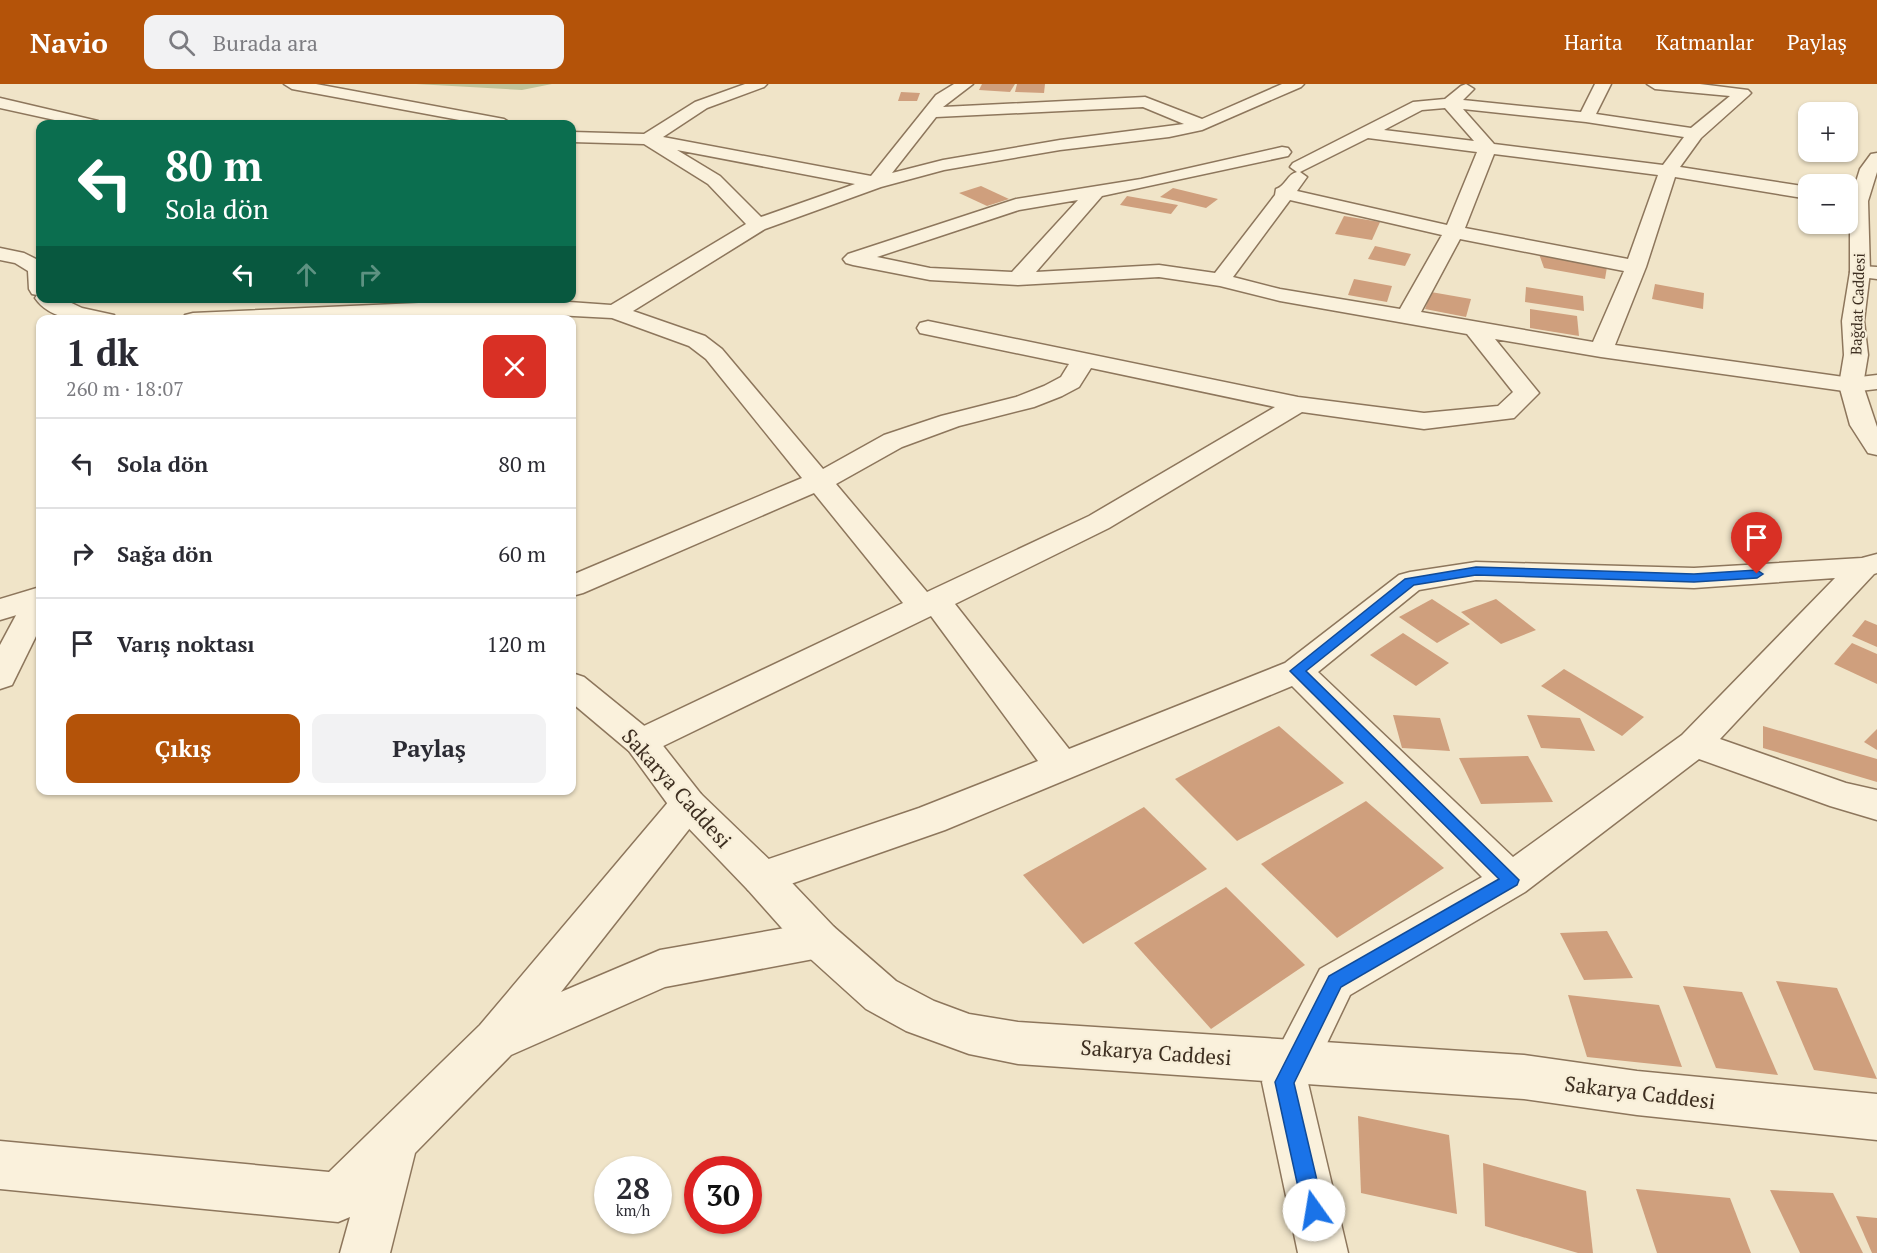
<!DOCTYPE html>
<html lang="tr">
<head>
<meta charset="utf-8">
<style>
  :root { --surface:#fff; --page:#f2f2f3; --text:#2b2b33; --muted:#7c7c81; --line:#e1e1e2; --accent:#b45309 }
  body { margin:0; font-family:"PT Serif",serif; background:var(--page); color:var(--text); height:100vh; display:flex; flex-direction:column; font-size:22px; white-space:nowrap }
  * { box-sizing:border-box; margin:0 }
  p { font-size:20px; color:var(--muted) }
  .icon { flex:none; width:33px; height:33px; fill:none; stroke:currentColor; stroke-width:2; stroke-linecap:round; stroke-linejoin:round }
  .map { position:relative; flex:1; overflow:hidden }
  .side { position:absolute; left:36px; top:231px; width:540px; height:480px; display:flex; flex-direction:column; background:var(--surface); border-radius:12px; box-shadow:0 2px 4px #0004 }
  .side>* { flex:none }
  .hud { position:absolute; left:36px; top:36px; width:540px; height:183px; border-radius:12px; box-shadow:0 2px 4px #0004; background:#0b6e4f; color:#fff; overflow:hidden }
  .buttons { position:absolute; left:1798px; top:18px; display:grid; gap:12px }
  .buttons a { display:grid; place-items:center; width:60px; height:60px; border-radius:12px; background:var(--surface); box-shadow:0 2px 4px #0004; font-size:30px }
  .speed { position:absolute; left:594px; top:1072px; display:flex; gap:12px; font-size:30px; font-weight:700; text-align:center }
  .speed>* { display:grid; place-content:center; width:78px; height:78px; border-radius:50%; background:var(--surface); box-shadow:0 2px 4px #0004; line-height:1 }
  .speed small { font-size:15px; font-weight:400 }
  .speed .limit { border:9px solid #d22; background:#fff; color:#111 }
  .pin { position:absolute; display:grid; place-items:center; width:51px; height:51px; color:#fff; margin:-62px -26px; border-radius:50% 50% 50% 0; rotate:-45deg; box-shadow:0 0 6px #0007 }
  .pin .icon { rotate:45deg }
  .me { position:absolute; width:66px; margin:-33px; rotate:347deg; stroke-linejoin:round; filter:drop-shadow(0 0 4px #0008) }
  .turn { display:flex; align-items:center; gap:21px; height:126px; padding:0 30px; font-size:27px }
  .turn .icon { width:78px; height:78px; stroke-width:2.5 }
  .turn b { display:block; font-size:42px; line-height:51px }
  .lanes { display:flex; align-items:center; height:57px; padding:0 30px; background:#0003; justify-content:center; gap:30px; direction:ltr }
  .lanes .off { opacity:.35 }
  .round { display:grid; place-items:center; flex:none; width:63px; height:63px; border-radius:12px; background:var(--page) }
  .summary { display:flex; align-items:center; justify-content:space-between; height:102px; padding:0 30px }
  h1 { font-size:36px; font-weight:700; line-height:45px }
  .primary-button { display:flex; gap:12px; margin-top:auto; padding:12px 30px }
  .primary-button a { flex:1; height:69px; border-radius:12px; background:var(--accent); color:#fff; font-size:24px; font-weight:700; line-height:69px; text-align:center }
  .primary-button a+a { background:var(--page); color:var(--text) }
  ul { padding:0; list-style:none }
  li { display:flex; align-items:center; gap:18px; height:90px; padding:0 30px; border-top:2px solid var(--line) }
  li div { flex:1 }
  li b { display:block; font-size:22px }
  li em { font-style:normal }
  header { display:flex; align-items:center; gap:36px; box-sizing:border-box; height:84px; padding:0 30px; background:var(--accent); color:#fff }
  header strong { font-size:28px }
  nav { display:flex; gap:33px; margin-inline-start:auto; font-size:21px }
  .search { width:420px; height:54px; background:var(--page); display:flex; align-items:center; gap:15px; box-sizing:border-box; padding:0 21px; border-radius:12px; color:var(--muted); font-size:22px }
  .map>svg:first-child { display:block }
  .cemetery { fill:#bfc49a }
  .building { fill:#cf9f7d }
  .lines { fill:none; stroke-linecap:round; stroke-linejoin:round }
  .minor-casing { stroke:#8d765c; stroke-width:3 }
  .tertiary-casing { stroke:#8d765c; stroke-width:3 }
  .minor { fill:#faf1dc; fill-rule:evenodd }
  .tertiary { fill:#faf1dc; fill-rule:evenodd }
  .route { fill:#1a73e8; stroke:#114b97; stroke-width:1.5 }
  .labels { text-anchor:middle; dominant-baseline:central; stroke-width:4.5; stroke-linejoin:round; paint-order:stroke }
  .far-street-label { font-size:15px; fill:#3d2e20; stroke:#f7eed8 }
  .near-street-label { font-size:21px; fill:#3d2e20; stroke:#f7eed8 }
</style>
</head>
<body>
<header>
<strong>Navio</strong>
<div class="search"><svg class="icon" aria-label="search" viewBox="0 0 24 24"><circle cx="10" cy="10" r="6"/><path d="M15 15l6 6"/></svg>Burada ara</div>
<nav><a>Harita</a><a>Katmanlar</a><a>Paylaş</a></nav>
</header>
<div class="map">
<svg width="1877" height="1169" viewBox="0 0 1877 1169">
  <rect width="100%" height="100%" fill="#f0e4c8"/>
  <polygon class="cemetery" points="416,0 552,0 522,6"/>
  <g class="building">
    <polygon points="982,0 1015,0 1010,8 979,6"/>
    <polygon points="1017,0 1045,0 1044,9 1015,8"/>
    <polygon points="901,8 920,9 917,17 898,17"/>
    <polygon points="981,102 1009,115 987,122 959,109"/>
    <polygon points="1173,104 1218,115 1206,124 1160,113"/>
    <polygon points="1127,112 1178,121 1171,130 1120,121"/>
    <polygon points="1344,132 1380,138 1372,156 1335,150"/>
    <polygon points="1375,162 1411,170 1405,182 1368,175"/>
    <polygon points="1539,170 1607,183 1605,195 1544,184"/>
    <polygon points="1354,195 1392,202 1387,218 1348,211"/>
    <polygon points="1655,200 1704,209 1703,225 1652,215"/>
    <polygon points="1526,203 1583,212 1584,227 1525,218"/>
    <polygon points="1431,208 1471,215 1466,233 1425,225"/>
    <polygon points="1530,225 1577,232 1579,252 1530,244"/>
    <polygon points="1432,515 1470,540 1437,559 1399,533"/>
    <polygon points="1496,515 1536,546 1501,560 1461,528"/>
    <polygon points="1865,536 1877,541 1877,563 1852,552"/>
    <polygon points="1403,549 1449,579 1416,602 1370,571"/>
    <polygon points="1852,559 1877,570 1877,600 1834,580"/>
    <polygon points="1564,585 1644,633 1622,652 1541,602"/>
    <polygon points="1393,631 1440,634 1450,667 1402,664"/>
    <polygon points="1527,631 1580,634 1595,667 1541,664"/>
    <polygon points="1279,642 1344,699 1237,757 1175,695"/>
    <polygon points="1763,642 1877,675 1877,698 1763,664"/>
    <polygon points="1877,645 1877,666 1864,658"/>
    <polygon points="1528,672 1553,718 1481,720 1459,674"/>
    <polygon points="1366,717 1444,784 1337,854 1261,780"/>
    <polygon points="1144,723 1207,785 1083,860 1023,791"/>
    <polygon points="1226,803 1305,881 1211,945 1134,859"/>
    <polygon points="1607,847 1633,894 1584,896 1560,849"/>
    <polygon points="1776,897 1837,904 1877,995 1814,986"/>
    <polygon points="1683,902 1742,908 1778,991 1716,984"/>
    <polygon points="1568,911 1659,921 1682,983 1587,973"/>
    <polygon points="1358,1032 1449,1051 1457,1130 1361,1109"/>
    <polygon points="1483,1079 1586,1107 1593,1169 1578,1169 1485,1142"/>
    <polygon points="1636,1105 1730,1114 1751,1169 1657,1169"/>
    <polygon points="1770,1106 1833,1109 1863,1169 1800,1169"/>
    <polygon points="1856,1132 1877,1134 1877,1169 1872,1169"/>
  </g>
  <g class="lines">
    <defs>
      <g id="minor">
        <polygon points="284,0 316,0 504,35 512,40 481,40 292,5"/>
        <path d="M 745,0 L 767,0 L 764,3 L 707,24 L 663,53 L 871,92 L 936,11 L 954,0 L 973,0 L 943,23 L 1145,13 L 1202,35 L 1282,0 L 1304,0 L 1301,3 L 1202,46 L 1169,53 L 1060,66 L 944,86 L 881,103 L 765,145 L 633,227 L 705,252 L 722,265 L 823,385 L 884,351 L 941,332 L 1016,313 L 1044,302 L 1061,293 L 1069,280 L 920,249 L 917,244 L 920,239 L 928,237 L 1298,313 L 1424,329 L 1498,322 L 1513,308 L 1467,250 L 1280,217 L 1220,202 L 1159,193 L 1018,201 L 930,196 L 853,181 L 846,179 L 843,175 L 848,170 L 1016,115 L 1141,95 L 1282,63 L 1288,64 L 1291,68 L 1288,72 L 1102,112 L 1036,188 L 1159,181 L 1215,189 L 1275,111 L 1276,105 C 1286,102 1287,90 1297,88 L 1290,83 L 1293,79 L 1413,18 L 1445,15 L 1461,2 L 1466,0 L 1474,5 L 1463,16 L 1581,28 L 1595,0 L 1611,0 L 1596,30 L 1691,44 L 1730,12 L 1655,5 L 1647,0 L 1700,0 L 1748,6 L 1751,9 L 1748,12 L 1701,54 L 1680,83 L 1809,103 L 1809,115 L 1675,93 L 1646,183 L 1615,261 L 1851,294 L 1877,291 L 1877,305 L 1851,308 L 1601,273 L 1495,255 L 1539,309 L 1514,334 L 1424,345 L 1302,328 L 1109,444 L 955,520 L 1069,665 L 1285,579 L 1399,491 L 1410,488 L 1476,478 L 1694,484 L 1862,474 L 1877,470 L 1877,489 L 1874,490 L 1720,655 L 1846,699 L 1877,706 L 1877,736 L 1830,722 L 1699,675 L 1525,808 L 1350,911 L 1308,999 L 1348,1169 L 1298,1169 L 1262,998 L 1269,983 L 1320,885 L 1482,793 L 1292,602 L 945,746 L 762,810 L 748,806 L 742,794 L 748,782 L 919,724 L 1038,677 L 931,532 L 653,667 L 641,671 L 629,667 L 623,658 L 629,649 L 903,519 L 814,409 L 583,509 L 572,512 L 572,491 L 802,394 L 706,275 L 689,262 L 612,234 L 555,231 L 464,231 L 355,236 L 182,236 L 185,231 L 193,229 L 464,217 L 555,217 L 611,221 L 746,140 L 708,100 L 644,60 L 572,58 L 572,48 L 644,50 L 695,18 ZM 1143,23 L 1184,40 L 1060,56 L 943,76 L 892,89 L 936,33 ZM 1445,24 L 1474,57 L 1384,46 L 1422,26 ZM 1463,25 L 1586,38 L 1684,53 L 1663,81 L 1494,60 ZM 1368,54 L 1477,68 L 1447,141 L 1297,107 L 1307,93 L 1300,88 ZM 677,66 L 855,100 L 761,133 L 720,92 ZM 1494,70 L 1658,91 L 1628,175 L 1465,144 ZM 1078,116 L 1012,188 L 930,184 L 877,173 L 1019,126 ZM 1290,116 L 1442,151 L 1400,225 L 1280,205 L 1233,193 ZM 1460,155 L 1624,187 L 1593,258 L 1421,228 ZM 1091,284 L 1275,323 L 1089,432 L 927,508 L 836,400 L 902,363 L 959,342 L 1034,323 L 1062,312 L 1079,303 ZM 1835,494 L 1682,651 L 1513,773 L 1318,588 L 1419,506 L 1476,496 L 1694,504 Z"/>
        <polygon points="0,14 98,37 100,40 73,40 0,24"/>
        <path d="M 0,164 L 24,169 L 40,177 L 40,214 L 61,214 L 82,224 L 114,231 L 117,236 C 89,236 53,240 35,214 L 37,211 L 32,210 L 29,205 L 28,187 L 15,179 L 0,176 Z"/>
        <polygon points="1860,182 1877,183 1877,195 1853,192 1850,188 1853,184"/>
        <polygon points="40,504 40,544 12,601 0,605 0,561 29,507"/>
        <polygon points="688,705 701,710 707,720 701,730 561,908 660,866 819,838 834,843 840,856 834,869 819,874 665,903 511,971 415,1069 390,1169 340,1169 350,1133 338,1138 0,1105 0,1057 329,1088 480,941 675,710"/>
      </g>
      <g id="tertiary">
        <polygon points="1877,69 1877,88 1868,117 1870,188 1864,237 1868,271 1863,301 1877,343 1877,371 1868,369 1850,341 1839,301 1844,271 1842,237 1850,188 1850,117 1860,85 1871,70"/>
        <polygon points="40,503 40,524 0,536 0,515"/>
        <polygon points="572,589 584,593 653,649 701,710 776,782 834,843 896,897 934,917 969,930 1018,938 1524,971 1637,987 1877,1010 1877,1056 1637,1031 1524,1015 1018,980 969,970 906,947 866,925 804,869 748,806 675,730 629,667 572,619"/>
      </g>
    </defs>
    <use href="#minor" class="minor-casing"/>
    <use href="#tertiary" class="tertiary-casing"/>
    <use href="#minor" class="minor"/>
    <use href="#tertiary" class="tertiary"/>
  </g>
  <polygon class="route" points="1476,483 1694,490 1757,486 1763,490 1757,494 1694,498 1476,491 1414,501 1306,587 1519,796 1517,801 1341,903 1294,999 1324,1126 1321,1134 1314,1137 1306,1134 1303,1126 1275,998 1329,892 1499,795 1290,587 1405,495"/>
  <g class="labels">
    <g class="far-street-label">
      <text transform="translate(1857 220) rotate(-88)">Bağdat Caddesi</text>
    </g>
    <g class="near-street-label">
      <text transform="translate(677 704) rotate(48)">Sakarya Caddesi</text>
      <text transform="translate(1156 968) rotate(4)">Sakarya Caddesi</text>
      <text transform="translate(1640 1008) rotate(7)">Sakarya Caddesi</text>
    </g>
  </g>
</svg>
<div class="buttons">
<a>+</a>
<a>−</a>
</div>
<div class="speed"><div>28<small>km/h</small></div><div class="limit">30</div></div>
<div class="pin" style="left:1757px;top:490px;background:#d93025"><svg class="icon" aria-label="arrive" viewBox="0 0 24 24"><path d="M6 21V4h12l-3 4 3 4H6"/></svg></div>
<svg class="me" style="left:1314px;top:1126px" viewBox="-20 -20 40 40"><circle r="19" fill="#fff"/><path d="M0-13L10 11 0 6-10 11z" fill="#1a73e8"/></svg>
<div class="hud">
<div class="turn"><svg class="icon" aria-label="left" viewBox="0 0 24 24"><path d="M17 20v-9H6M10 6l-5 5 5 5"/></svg><div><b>80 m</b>Sola dön</div></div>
<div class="lanes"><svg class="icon" aria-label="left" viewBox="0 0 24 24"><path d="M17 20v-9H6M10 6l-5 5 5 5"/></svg><svg class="icon off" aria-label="ahead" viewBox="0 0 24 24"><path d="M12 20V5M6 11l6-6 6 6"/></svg><svg class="icon off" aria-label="right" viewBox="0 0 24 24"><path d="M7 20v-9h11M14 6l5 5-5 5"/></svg></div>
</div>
<section class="side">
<div class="summary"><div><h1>1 dk</h1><p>260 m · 18:07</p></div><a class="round" style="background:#d93025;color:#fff"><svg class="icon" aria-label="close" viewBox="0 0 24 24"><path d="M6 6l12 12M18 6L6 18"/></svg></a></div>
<ul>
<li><svg class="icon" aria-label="left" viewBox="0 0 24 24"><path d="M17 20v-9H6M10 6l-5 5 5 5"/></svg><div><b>Sola dön</b></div><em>80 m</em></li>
<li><svg class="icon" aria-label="right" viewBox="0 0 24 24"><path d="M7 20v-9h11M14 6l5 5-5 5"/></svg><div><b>Sağa dön</b></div><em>60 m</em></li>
<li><svg class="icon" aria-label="arrive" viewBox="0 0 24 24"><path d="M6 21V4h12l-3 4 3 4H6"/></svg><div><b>Varış noktası</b></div><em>120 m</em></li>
</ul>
<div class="primary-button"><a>Çıkış</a><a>Paylaş</a></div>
</section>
</div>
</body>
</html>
